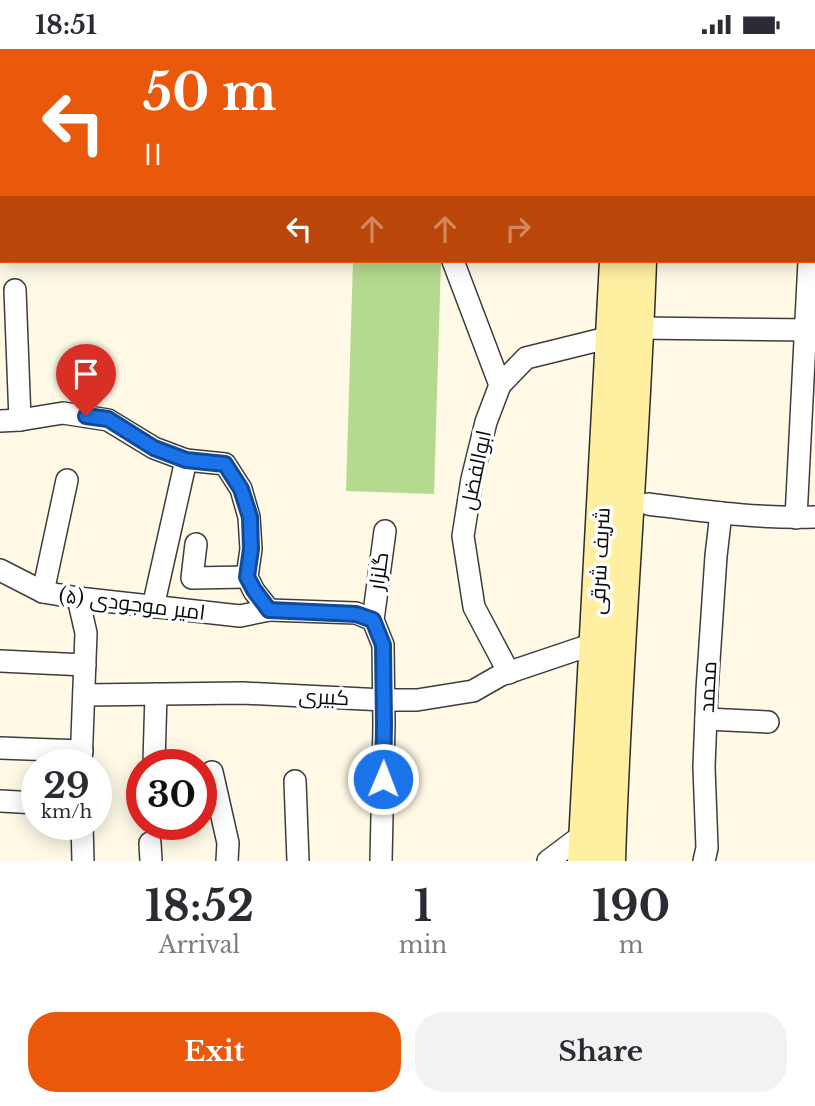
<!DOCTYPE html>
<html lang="en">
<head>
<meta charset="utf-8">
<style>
  :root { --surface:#fff; --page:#f2f2f3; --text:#2b2b33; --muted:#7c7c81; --accent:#ea580c }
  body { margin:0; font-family:"Libre Baskerville",Cairo,serif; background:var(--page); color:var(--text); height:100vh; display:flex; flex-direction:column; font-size:26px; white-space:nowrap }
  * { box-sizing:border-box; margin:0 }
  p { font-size:23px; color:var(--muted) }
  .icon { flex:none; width:38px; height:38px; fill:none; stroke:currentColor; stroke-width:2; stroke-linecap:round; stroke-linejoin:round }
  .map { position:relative; height:812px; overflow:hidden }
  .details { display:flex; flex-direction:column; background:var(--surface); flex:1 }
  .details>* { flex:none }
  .top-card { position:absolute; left:0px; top:0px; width:816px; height:214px; box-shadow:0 4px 18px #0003; background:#ea580c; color:#fff; overflow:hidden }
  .speed { position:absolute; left:21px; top:700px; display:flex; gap:14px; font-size:35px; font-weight:700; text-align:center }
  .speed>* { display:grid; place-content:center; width:91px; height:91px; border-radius:50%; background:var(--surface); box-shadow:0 4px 18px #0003; line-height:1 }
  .speed small { font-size:18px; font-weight:400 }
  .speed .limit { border:10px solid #d22; background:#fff; color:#111 }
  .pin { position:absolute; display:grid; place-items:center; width:60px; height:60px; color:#fff; margin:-72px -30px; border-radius:50% 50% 50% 0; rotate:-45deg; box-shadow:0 0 7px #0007 }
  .pin .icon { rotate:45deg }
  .me { position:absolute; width:77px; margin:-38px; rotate:1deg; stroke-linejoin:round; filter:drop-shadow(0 0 5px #0008) }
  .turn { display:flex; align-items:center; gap:24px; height:147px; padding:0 28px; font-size:32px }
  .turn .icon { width:91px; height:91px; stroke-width:2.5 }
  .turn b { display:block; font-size:49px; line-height:60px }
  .lanes { display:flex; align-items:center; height:66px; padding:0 28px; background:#0003; justify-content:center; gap:35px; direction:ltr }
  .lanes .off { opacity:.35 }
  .eta { display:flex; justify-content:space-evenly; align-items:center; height:119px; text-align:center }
  .eta b { font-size:42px; font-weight:800; line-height:49px }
  .primary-button { display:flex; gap:14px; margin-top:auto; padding:14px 28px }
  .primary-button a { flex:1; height:80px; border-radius:28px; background:var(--accent); color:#fff; font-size:28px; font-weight:800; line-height:80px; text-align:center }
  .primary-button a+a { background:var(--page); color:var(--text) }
  .status { display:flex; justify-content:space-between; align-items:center; height:49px; padding:0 35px; background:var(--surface); direction:ltr }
  .status svg { height:19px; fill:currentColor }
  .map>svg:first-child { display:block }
  .forest { fill:#b4da8f }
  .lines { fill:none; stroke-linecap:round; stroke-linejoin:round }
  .minor-casing { stroke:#3d3d3d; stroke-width:24 }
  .secondary-casing { stroke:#2c2c2c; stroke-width:33 }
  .minor { stroke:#fff; stroke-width:21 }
  .secondary { stroke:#fff0a1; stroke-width:30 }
  .route-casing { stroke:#114b97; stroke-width:18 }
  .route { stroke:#1a73e8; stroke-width:12 }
  .labels { text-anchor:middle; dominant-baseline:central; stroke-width:7; stroke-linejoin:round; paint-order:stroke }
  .street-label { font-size:21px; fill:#0a0a0a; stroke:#fff }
</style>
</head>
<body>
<div class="status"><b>18:51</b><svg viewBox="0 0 49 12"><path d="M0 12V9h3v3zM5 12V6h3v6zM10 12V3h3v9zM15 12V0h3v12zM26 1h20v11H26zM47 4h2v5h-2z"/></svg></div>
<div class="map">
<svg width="815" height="812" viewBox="0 0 815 812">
  <rect width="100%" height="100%" fill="#fff9e6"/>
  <polygon class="forest" points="353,212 441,212 434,445 346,442"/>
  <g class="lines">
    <defs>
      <g id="minor">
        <polyline points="6,0 6,2"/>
        <polyline points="418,0 418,2"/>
        <polyline points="762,0 762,2"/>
        <polyline points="0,47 2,47"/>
        <polyline points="814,58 815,57"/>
        <polyline points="453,212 500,336"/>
        <polyline points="15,241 20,371"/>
        <polyline points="639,279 815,281"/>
        <polyline points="0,372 20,371 63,364 108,371 154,399 186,411 225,415 241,440 249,468 251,500 247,528 254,542 269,561 356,564 373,571"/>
        <path d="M 648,455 C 704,462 759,470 815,468"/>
        <polyline points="796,469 809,212"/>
        <polyline points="196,495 192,529 247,528"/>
        <polyline points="0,521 43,543 78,549 240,567 269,561"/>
        <polyline points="43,543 67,431"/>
        <polyline points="78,549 86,584 81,716"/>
        <polyline points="153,558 186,411"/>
        <polyline points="0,612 85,616"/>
        <polyline points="509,624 474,558 463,487 472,430 486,373 500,336 526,309 611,288"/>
        <polyline points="85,646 243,644 384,651 417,651 473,642 501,626 596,594"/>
        <polyline points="706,670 768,673"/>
        <polyline points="0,699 82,702"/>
        <polyline points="154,713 156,645"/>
        <polyline points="212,723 228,794 227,812"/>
        <polyline points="295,732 298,812"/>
        <polyline points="0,752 37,754"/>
        <polyline points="82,775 83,812"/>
        <polyline points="150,794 151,812"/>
        <polyline points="381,812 384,676 383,596 373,571 385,482"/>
        <polyline points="548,812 584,785"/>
        <polyline points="704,812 707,799 704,718 707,641 716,507 721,464"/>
      </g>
      <g id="secondary">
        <polyline points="626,2 626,0"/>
        <polyline points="648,2 648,0"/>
        <polyline points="583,812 615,212"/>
        <path d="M 610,812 C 616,612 634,412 641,212"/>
      </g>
    </defs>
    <use href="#minor" class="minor-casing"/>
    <use href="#secondary" class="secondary-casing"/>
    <use href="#minor" class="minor"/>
    <use href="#secondary" class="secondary"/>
  </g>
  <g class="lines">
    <defs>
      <polyline id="route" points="86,367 108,370 154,399 186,411 225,415 241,440 250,468 251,500 247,528 254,541 269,561 356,565 373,571 383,596 384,676 383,730"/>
    </defs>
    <use href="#route" class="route-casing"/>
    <use href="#route" class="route"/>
  </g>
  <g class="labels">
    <g class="street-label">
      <text transform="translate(476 421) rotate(-78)">ابوالفضل</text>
      <text transform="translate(600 512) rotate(-87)">شریف شرقی</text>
      <text transform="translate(379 522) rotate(-82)">گلزار</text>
      <text transform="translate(132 555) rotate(7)">امیر موجودی (۵)</text>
      <text transform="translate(708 638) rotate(-87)">محمد</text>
      <text transform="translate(324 648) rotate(3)">کبیری</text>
    </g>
  </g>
</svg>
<div class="speed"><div>29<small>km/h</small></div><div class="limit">30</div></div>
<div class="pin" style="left:86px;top:367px;background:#d93025"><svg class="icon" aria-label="arrive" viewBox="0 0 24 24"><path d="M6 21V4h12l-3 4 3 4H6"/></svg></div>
<svg class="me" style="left:383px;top:730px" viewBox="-20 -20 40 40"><circle r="17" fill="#1a73e8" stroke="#fff" stroke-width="3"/><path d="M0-11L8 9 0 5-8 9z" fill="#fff"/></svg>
<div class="top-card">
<div class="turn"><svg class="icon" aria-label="left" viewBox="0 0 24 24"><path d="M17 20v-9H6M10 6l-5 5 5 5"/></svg><div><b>50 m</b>۱۱</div></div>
<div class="lanes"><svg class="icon" aria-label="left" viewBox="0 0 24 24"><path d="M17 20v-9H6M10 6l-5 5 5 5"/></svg><svg class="icon off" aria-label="ahead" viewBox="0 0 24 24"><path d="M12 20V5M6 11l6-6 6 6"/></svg><svg class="icon off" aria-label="ahead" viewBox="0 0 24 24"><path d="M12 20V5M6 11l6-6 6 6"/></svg><svg class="icon off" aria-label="right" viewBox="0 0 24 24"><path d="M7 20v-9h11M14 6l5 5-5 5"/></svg></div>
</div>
</div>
<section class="details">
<div class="eta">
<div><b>18:52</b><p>Arrival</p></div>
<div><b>1</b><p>min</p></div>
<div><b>190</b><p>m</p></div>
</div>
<div class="primary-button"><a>Exit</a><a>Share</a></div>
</section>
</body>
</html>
